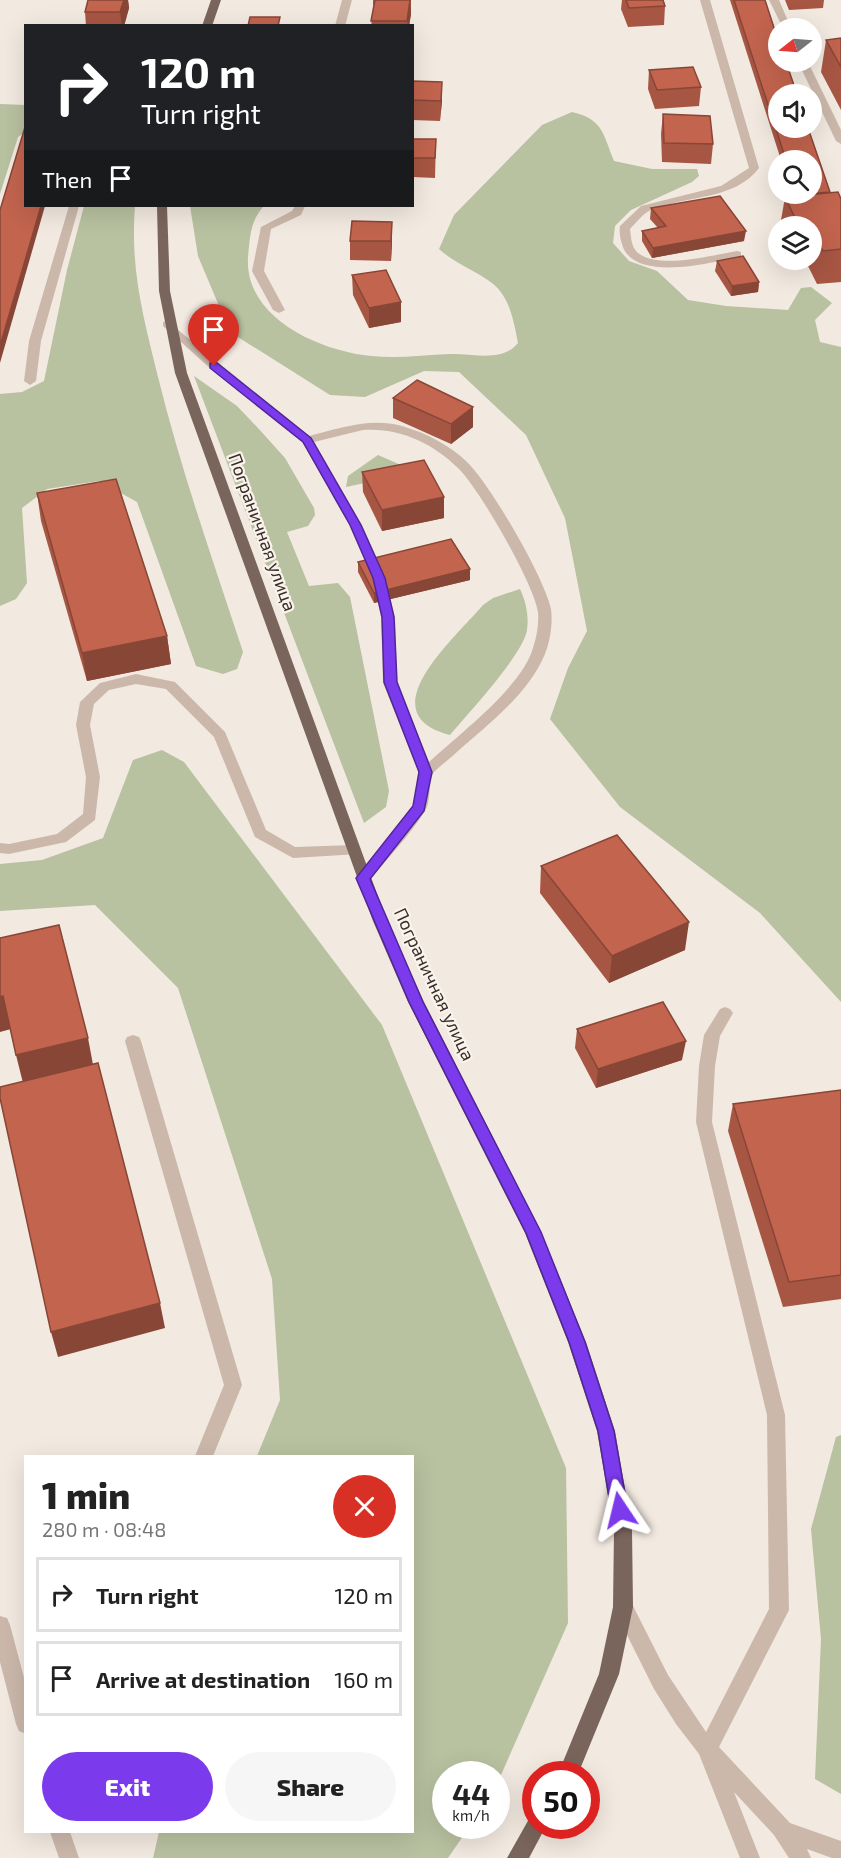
<!DOCTYPE html>
<html lang="en">
<head>
<meta charset="utf-8">
<style>
  :root { --surface:#fff; --page:#f6f6f6; --text:#222; --muted:#767676; --line:#e0e0e0; --accent:#7c3aed }
  body { margin:0; font-family:"Exo 2",sans-serif; background:var(--page); color:var(--text); height:100vh; display:flex; flex-direction:column; font-size:22px; white-space:nowrap }
  * { box-sizing:border-box; margin:0 }
  p { font-size:20px; color:var(--muted) }
  .icon { flex:none; width:33px; height:33px; fill:none; stroke:currentColor; stroke-width:2; stroke-linecap:round; stroke-linejoin:round }
  .map { position:relative; flex:1; overflow:hidden }
  .panel { position:absolute; left:24px; top:1455px; width:390px; height:378px; display:flex; flex-direction:column; background:var(--surface); border-radius:0px; box-shadow:0 6px 24px #0002 }
  .panel>* { flex:none }
  .hud { position:absolute; left:24px; top:24px; width:390px; height:183px; border-radius:0px; box-shadow:0 6px 24px #0002; background:#202124; color:#fff; overflow:hidden }
  .needle { width:39px; rotate:253deg }
  .buttons { position:absolute; left:768px; top:18px; display:grid; gap:12px }
  .buttons a { display:grid; place-items:center; width:54px; height:54px; border-radius:50%; background:var(--surface); box-shadow:0 6px 24px #0002; font-size:30px }
  .speed { position:absolute; left:432px; top:1761px; display:flex; gap:12px; font-size:30px; font-weight:700; text-align:center }
  .speed>* { display:grid; place-content:center; width:78px; height:78px; border-radius:50%; background:var(--surface); box-shadow:0 6px 24px #0002; line-height:1 }
  .speed small { font-size:15px; font-weight:400 }
  .speed .limit { border:9px solid #d22; background:#fff; color:#111 }
  .pin { position:absolute; display:grid; place-items:center; width:51px; height:51px; color:#fff; margin:-62px -26px; border-radius:50% 50% 50% 0; rotate:-45deg; box-shadow:0 0 6px #0007 }
  .pin .icon { rotate:45deg }
  .me { position:absolute; width:66px; margin:-33px; rotate:350deg; stroke-linejoin:round; filter:drop-shadow(0 0 4px #0008) }
  .turn { display:flex; align-items:center; gap:21px; height:126px; padding:0 18px; font-size:27px }
  .turn .icon { width:78px; height:78px; stroke-width:2.5 }
  .turn b { display:block; font-size:42px; line-height:51px }
  .then { display:flex; align-items:center; height:57px; padding:0 18px; background:#0003; gap:12px; font-size:22px }
  .round { display:grid; place-items:center; flex:none; width:63px; height:63px; border-radius:32px; background:var(--page) }
  .head { display:flex; align-items:center; justify-content:space-between; height:102px; padding:0 18px }
  h1 { font-size:36px; font-weight:800; line-height:45px }
  .cta { display:flex; gap:12px; margin-top:auto; padding:12px 18px }
  .cta a { flex:1; height:69px; border-radius:36px; background:var(--accent); color:#fff; font-size:24px; font-weight:800; line-height:69px; text-align:center }
  .cta a+a { background:var(--page); color:var(--text) }
  ul { padding:0; list-style:none }
  li { display:flex; align-items:center; gap:18px; height:75px; margin:0 12px 9px; padding:0 6px; border:3px solid var(--line); border-radius:0px }
  li div { flex:1 }
  li b { display:block; font-size:22px }
  li em { font-style:normal }
  .map>svg:first-child { display:block }
  .green { fill:#b8c1a0 }
  .lines { fill:none; stroke-linecap:round; stroke-linejoin:round }
  .minor { fill:#cbb8ab; fill-rule:evenodd }
  .major { fill:#7a655c; fill-rule:evenodd }
  .wall { fill:#a75643 }
  .shaded-wall { fill:#884637 }
  .building { fill:#c2644e; stroke:#884637; stroke-width:1.5 }
  .route { fill:#7c3aed; stroke:#51269a; stroke-width:1.5 }
  .labels { text-anchor:middle; dominant-baseline:central; stroke-width:4.5; stroke-linejoin:round; paint-order:stroke }
  .street-label { font-size:18px; fill:#392e2a; stroke:#faf3ec }
</style>
</head>
<body>
<div class="map">
<svg width="841" height="1858" viewBox="0 0 841 1858">
  <rect width="100%" height="100%" fill="#f2e9e0"/>
  <g class="green">
    <polygon points="0,104 26,105 25,132 18,137 0,194"/>
    <path d="M 572,112 C 603,119 603,134 614,161 L 652,169 L 697,169 L 699,176 L 692,182 L 631,210 L 615,226 L 613,243 L 629,261 L 657,271 L 688,300 L 726,306 L 788,310 L 801,288 L 811,287 L 832,303 L 815,320 L 820,342 L 841,347 L 841,1002 L 760,913 L 620,807 L 550,719 L 568,668 L 587,631 L 565,518 L 526,435 L 459,372 L 424,371 L 365,397 L 330,395 L 230,332 L 198,256 L 190,206 L 264,206 C 250,221 250,237 248,257 C 244,318 320,351 371,356 C 397,359 424,355 449,354 C 473,353 502,363 518,343 C 514,322 510,297 492,283 C 475,270 457,265 439,249 L 454,215 L 542,125 Z"/>
    <path d="M 84,206 L 135,206 C 130,269 143,316 158,377 C 181,470 213,561 243,652 L 237,669 L 223,674 L 196,666 L 137,502 L 99,481 L 47,489 L 22,508 L 27,583 L 16,599 L 0,606 L 0,394 L 22,392 L 44,381 L 67,270 Z"/>
    <polygon points="194,376 237,406 258,428 285,458 314,508 315,515 308,526 287,532 309,586 338,583 350,597 389,791 386,807 364,823"/>
    <polygon points="378,455 417,472 346,487 348,476"/>
    <path d="M 520,589 C 526,602 529,616 527,630 C 523,655 468,713 450,735 C 367,714 455,638 483,605 L 493,598 Z"/>
    <polygon points="162,750 184,762 382,1025 566,1468 568,1623 497,1784 496,1774 446,1774 446,1826 470,1826 448,1858 153,1858 159,1832 412,1832 412,1456 257,1456 280,1400 272,1279 178,988 95,905 0,911 0,864 42,860 103,838 133,760"/>
    <polygon points="841,1435 841,1794 815,1779 821,1639 811,1529 836,1437"/>
  </g>
  <g class="lines">
    <g class="minor">
      <polygon points="342,0 352,0 345,26 335,26"/>
      <path d="M 700,0 L 710,0 L 759,168 C 734,201 686,195 651,210 C 643,213 636,223 630,229 C 631,236 631,245 636,251 C 655,271 713,255 737,251 L 741,252 L 741,256 C 713,263 632,283 622,244 C 620,238 619,231 620,226 L 641,206 L 721,186 L 749,168 Z"/>
      <polygon points="769,0 779,0 791,28 783,28"/>
      <polygon points="798,62 808,62 841,130 841,144 836,141"/>
      <polygon points="69,206 79,206 41,341 36,381 30,385 24,381 29,341"/>
      <polygon points="295,206 305,206 301,215 271,229 264,271 285,310 279,313 273,310 252,271 261,227 292,211"/>
      <path d="M 167,321 L 309,436 C 340,428 371,417 402,426 C 426,433 452,446 469,464 C 492,488 544,577 551,609 C 553,623 550,641 545,654 C 529,693 489,724 458,751 C 451,758 441,765 434,772 C 427,782 432,801 425,811 C 409,836 387,859 368,882 L 363,884 L 356,878 L 413,807 L 419,772 L 383,683 L 381,617 L 373,578 L 350,525 L 302,442 L 210,368 L 163,326 L 163,322 ZM 363,430 C 398,427 433,443 458,468 C 479,488 534,584 538,612 C 539,623 537,636 533,648 C 522,687 459,734 429,762 L 397,683 L 395,617 L 385,578 L 362,525 L 314,442 Z"/>
      <polygon points="136,674 175,682 225,732 266,830 295,847 354,845 359,846 361,850 359,854 293,858 255,837 214,737 166,689 136,684 109,690 94,704 90,725 100,777 95,820 66,842 9,854 0,853 0,843 9,844 57,834 83,814 86,777 76,725 80,702 100,683"/>
      <polygon points="725,1007 730,1009 733,1013 720,1036 715,1066 712,1122 785,1415 789,1610 719,1747 790,1823 841,1841 841,1858 832,1858 807,1849 811,1858 789,1858 774,1835 734,1792 760,1858 740,1858 699,1754 676,1724 654,1689 613,1607 616,1600 623,1598 630,1600 668,1675 706,1732 769,1609 767,1415 696,1122 699,1066 704,1035 720,1009"/>
      <polygon points="133,1035 139,1037 141,1041 242,1385 213,1456 195,1456 224,1385 125,1041 127,1037"/>
      <polygon points="0,1616 7,1618 10,1625 26,1685 26,1734 19,1731 16,1724 0,1662"/>
      <polygon points="50,1832 70,1832 79,1858 59,1858"/>
    </g>
    <g class="major">
      <polygon points="211,0 221,0 212,26 202,26"/>
      <polygon points="157,206 167,206 170,291 187,373 387,921 424,1002 541,1232 586,1342 615,1431 632,1530 633,1607 619,1674 578,1774 558,1774 599,1674 613,1607 614,1530 597,1431 568,1342 525,1233 408,1002 373,921 175,373 159,291"/>
      <polygon points="536,1816 536,1826 546,1826 529,1858 507,1858 529,1819"/>
    </g>
  </g>
  <g class="wall">
    <polygon points="88,0 128,0 129,8 124,26 86,26 85,12"/>
    <polygon points="373,0 411,0 411,14 409,26 371,26 374,5 373,5"/>
    <polygon points="622,0 663,0 665,6 664,25 628,27 621,9"/>
    <polygon points="730,0 765,0 830,192 841,199 841,282 817,284 805,260 794,260 812,260 812,226 780,226 785,197 793,196 792,194 812,194 812,160 781,160"/>
    <polygon points="785,0 824,0 823,8 789,10"/>
    <polygon points="841,38 841,110 821,72 826,40"/>
    <polygon points="649,70 701,87 699,106 655,109 648,89"/>
    <polygon points="412,81 442,82 442,101 440,121 412,120"/>
    <polygon points="663,114 713,144 711,164 662,162 661,134"/>
    <polygon points="412,139 436,139 435,178 412,177"/>
    <polygon points="651,208 744,241 652,258 642,241 642,231 658,228 650,219"/>
    <polygon points="352,221 392,242 391,261 350,260 350,241"/>
    <polygon points="717,261 759,282 758,292 731,296 715,271"/>
    <polygon points="352,275 401,322 369,328 353,295"/>
    <polygon points="393,398 473,427 451,444 393,418"/>
    <polygon points="362,472 444,518 382,531 363,492"/>
    <polygon points="37,493 167,636 171,664 87,681 41,521"/>
    <polygon points="358,562 470,580 374,603 358,572"/>
    <polygon points="541,866 685,950 609,983 540,893"/>
    <polygon points="577,1029 682,1060 596,1088 575,1048"/>
    <polygon points="841,1090 841,1299 783,1307 728,1131 733,1104"/>
  </g>
  <g class="shaded-wall">
    <polygon points="124,0 128,0 129,8 124,26 122,26 120,12"/>
    <polygon points="410,0 411,14 409,26 407,26"/>
    <polygon points="442,82 442,101 440,121 441,101"/>
    <polygon points="41,206 45,206 0,363 0,346"/>
    <polygon points="392,222 392,242 391,261 391,241"/>
    <polygon points="746,231 744,241 652,258 653,248"/>
    <polygon points="759,282 758,292 731,296 732,286"/>
    <polygon points="401,302 401,322 369,328 369,308"/>
    <polygon points="473,407 473,427 451,444 451,424"/>
    <polygon points="444,497 444,518 382,531 382,510"/>
    <polygon points="470,569 470,580 374,603 374,593"/>
    <polygon points="167,636 171,664 87,681 82,653"/>
    <polygon points="689,922 685,950 609,983 612,956"/>
    <polygon points="3,996 11,1029 0,1032 0,997"/>
    <polygon points="88,1038 94,1070 24,1087 16,1055"/>
    <polygon points="686,1041 682,1060 596,1088 598,1069"/>
    <polygon points="160,1303 165,1328 58,1357 51,1332"/>
  </g>
  <g class="building">
    <polygon points="88,0 124,0 120,12 85,12"/>
    <polygon points="375,0 410,0 407,21 371,21"/>
    <polygon points="626,0 663,0 665,6 629,8"/>
    <polygon points="734,0 765,0 778,40 778,62 786,62 797,94 778,94 778,128 808,128 830,192 797,195 797,194 812,194 812,160 786,160"/>
    <polygon points="250,17 280,17 278,26 248,26"/>
    <polygon points="841,38 841,67 826,40"/>
    <polygon points="693,67 701,87 657,90 649,70"/>
    <polygon points="412,81 442,82 441,101 412,100"/>
    <polygon points="663,114 710,116 713,144 664,143"/>
    <polygon points="25,127 26,206 41,206 0,346 0,210"/>
    <polygon points="412,139 436,139 435,158 412,158"/>
    <polygon points="838,192 841,199 841,249 823,251 812,229 812,226 799,226 785,197"/>
    <polygon points="720,196 746,231 653,248 642,231 666,226 651,208"/>
    <polygon points="352,221 392,222 391,241 350,241"/>
    <polygon points="743,256 759,282 732,286 717,261"/>
    <polygon points="386,270 401,302 369,308 352,275"/>
    <polygon points="417,380 473,407 451,424 393,398"/>
    <polygon points="424,460 444,497 382,510 362,472"/>
    <polygon points="116,479 167,636 82,653 37,493"/>
    <polygon points="451,539 470,569 374,593 358,562"/>
    <polygon points="617,835 689,922 612,956 541,866"/>
    <polygon points="59,925 88,1038 16,1055 3,996 0,997 0,938"/>
    <polygon points="663,1002 686,1041 598,1069 577,1029"/>
    <polygon points="98,1063 160,1303 51,1332 0,1098 0,1087"/>
    <polygon points="841,1090 841,1275 789,1282 733,1104"/>
  </g>
  <polygon class="route" points="210,363 217,363 311,438 361,525 385,578 394,617 397,682 432,772 424,811 370,879 423,1002 541,1232 585,1342 614,1431 628,1510 626,1516 620,1518 614,1516 611,1510 598,1431 569,1342 526,1233 409,1002 356,878 413,806 419,772 384,682 382,617 373,578 350,525 303,442 210,368"/>
  <g class="labels">
    <g class="street-label">
      <text transform="translate(263 532) rotate(70)">Пограничная улица</text>
      <text transform="translate(435 984) rotate(65)">Пограничная улица</text>
    </g>
  </g>
</svg>
<div class="buttons">
<a><svg class="needle" viewBox="-14 -14 28 28"><path d="M0-13l5 13h-10z" fill="#e53935"/><path d="M0 13l5-13h-10z" fill="#767676"/></svg></a>
<a><svg class="icon" aria-label="sound" viewBox="0 0 24 24"><path d="M4 9h4l5-4v14l-5-4H4zM17 9q2 3 0 6"/></svg></a>
<a><svg class="icon" aria-label="search" viewBox="0 0 24 24"><circle cx="10" cy="10" r="6"/><path d="M15 15l6 6"/></svg></a>
<a><svg class="icon" aria-label="layers" viewBox="0 0 24 24"><path d="M12 4l9 5-9 5-9-5zM3 14l9 5 9-5"/></svg></a>
</div>
<div class="speed"><div>44<small>km/h</small></div><div class="limit">50</div></div>
<div class="pin" style="left:214px;top:366px;background:#d93025"><svg class="icon" aria-label="arrive" viewBox="0 0 24 24"><path d="M6 21V4h12l-3 4 3 4H6"/></svg></div>
<svg class="me" style="left:620px;top:1510px" viewBox="-20 -20 40 40"><path d="M0-17L14 15 0 8-14 15z" fill="#7c3aed" stroke="#fff" stroke-width="4"/></svg>
<div class="hud">
<div class="turn"><svg class="icon" aria-label="right" viewBox="0 0 24 24"><path d="M7 20v-9h11M14 6l5 5-5 5"/></svg><div><b>120 m</b>Turn right</div></div>
<div class="then">Then<svg class="icon" aria-label="arrive" viewBox="0 0 24 24"><path d="M6 21V4h12l-3 4 3 4H6"/></svg></div>
</div>
<section class="panel">
<div class="head"><div><h1>1 min</h1><p>280 m · 08:48</p></div><a class="round" style="background:#d93025;color:#fff"><svg class="icon" aria-label="close" viewBox="0 0 24 24"><path d="M6 6l12 12M18 6L6 18"/></svg></a></div>
<ul>
<li><svg class="icon" aria-label="right" viewBox="0 0 24 24"><path d="M7 20v-9h11M14 6l5 5-5 5"/></svg><div><b>Turn right</b></div><em>120 m</em></li>
<li><svg class="icon" aria-label="arrive" viewBox="0 0 24 24"><path d="M6 21V4h12l-3 4 3 4H6"/></svg><div><b>Arrive at destination</b></div><em>160 m</em></li>
</ul>
<div class="cta"><a>Exit</a><a>Share</a></div>
</section>
</div>
</body>
</html>
